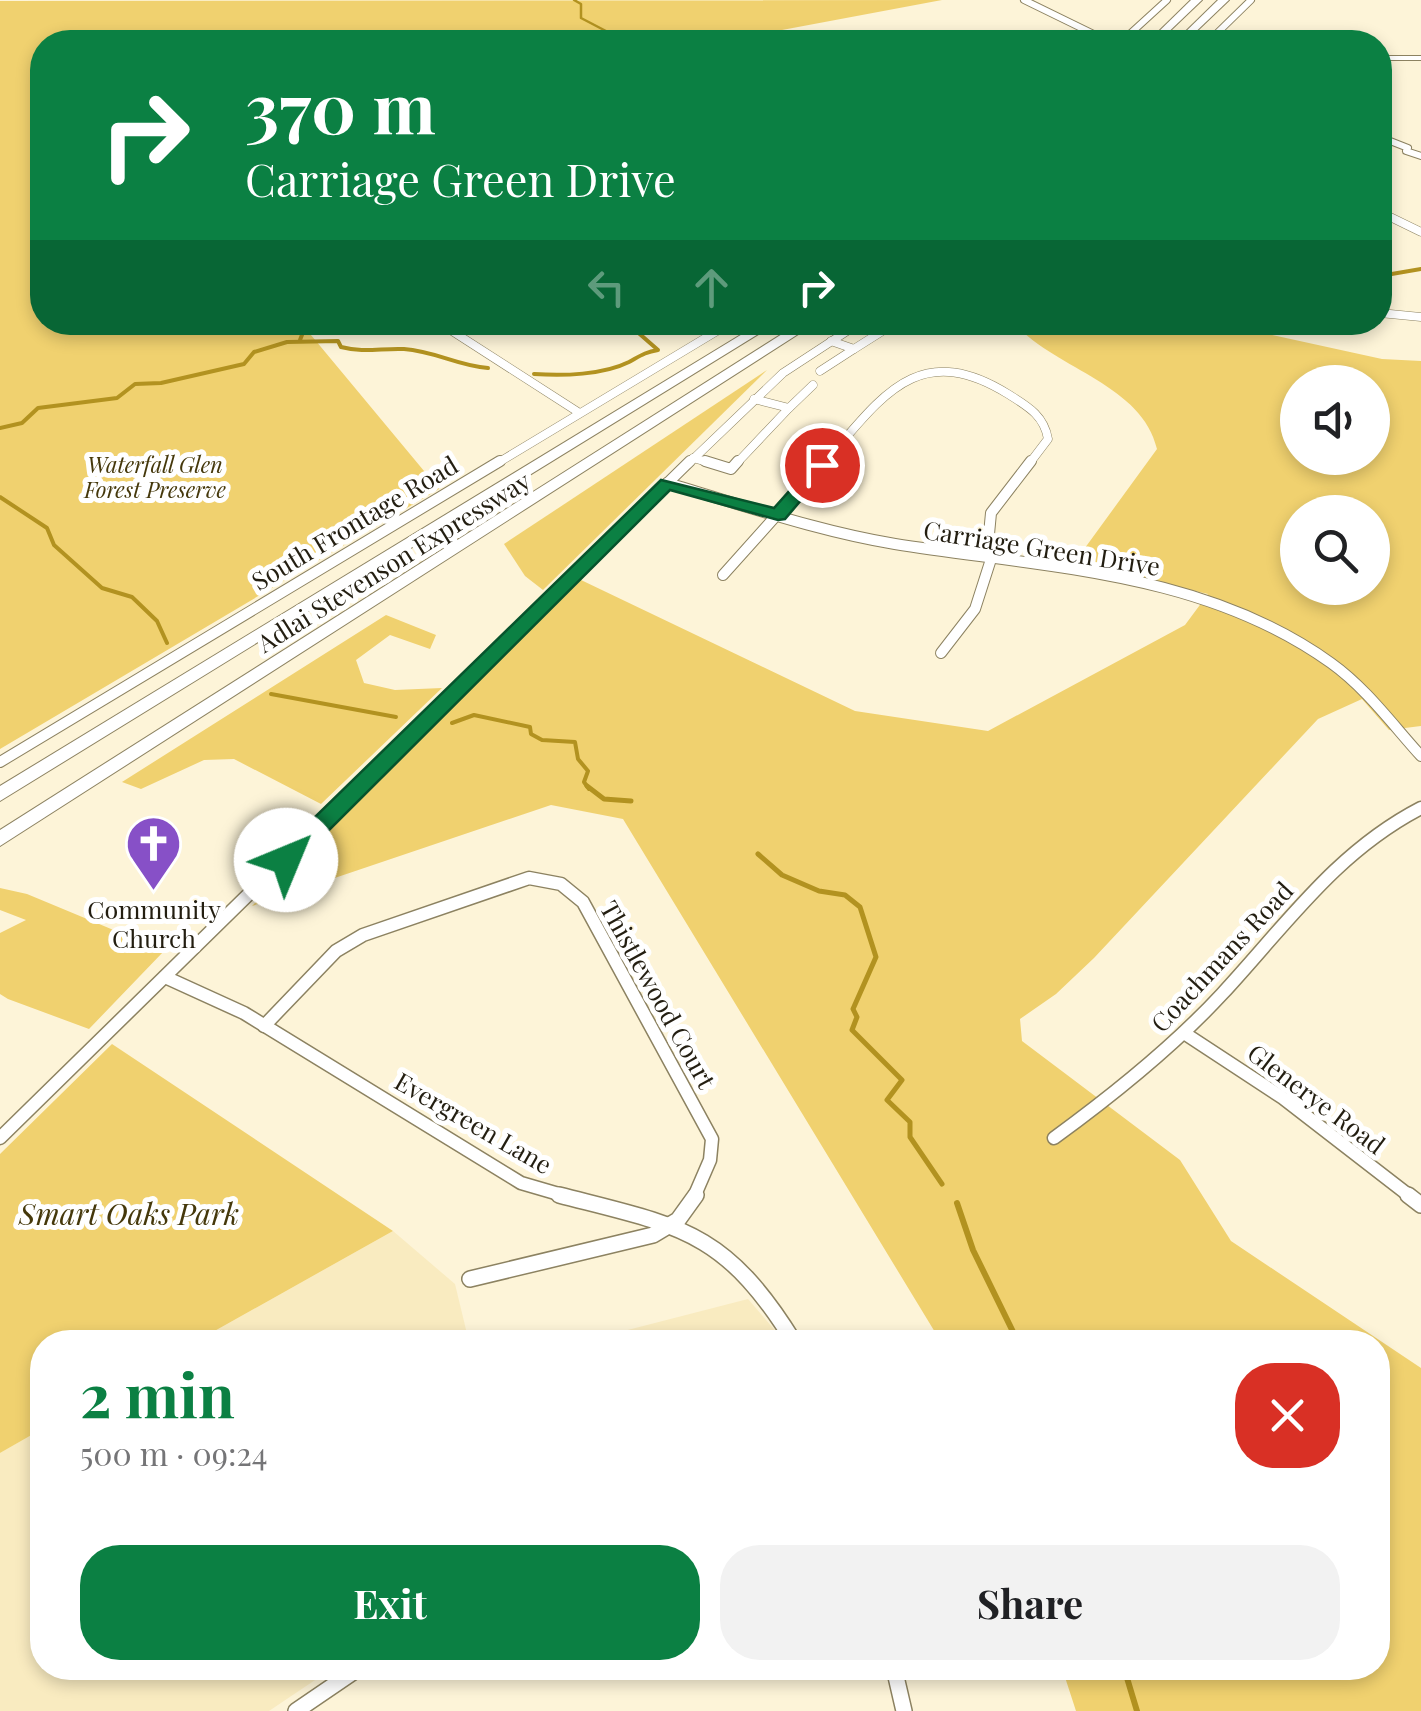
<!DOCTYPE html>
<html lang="en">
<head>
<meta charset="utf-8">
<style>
  :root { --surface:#fff; --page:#f2f2f2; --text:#202124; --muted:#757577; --accent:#0b8043 }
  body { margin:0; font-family:"Playfair Display",serif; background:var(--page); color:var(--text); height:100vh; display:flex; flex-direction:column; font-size:38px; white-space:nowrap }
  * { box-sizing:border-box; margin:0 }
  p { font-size:32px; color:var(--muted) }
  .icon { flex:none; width:55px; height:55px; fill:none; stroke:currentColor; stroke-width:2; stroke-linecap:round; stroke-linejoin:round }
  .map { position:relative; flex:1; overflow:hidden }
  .details { position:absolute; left:30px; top:1330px; width:1360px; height:350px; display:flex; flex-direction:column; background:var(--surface); border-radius:40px; box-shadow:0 5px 15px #0003 }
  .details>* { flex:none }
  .hud { position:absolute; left:30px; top:30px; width:1362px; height:305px; border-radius:40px; box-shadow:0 5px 15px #0003; background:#0b8043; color:#fff; overflow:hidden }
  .controls { position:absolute; left:1280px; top:365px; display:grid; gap:20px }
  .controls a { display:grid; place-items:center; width:110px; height:110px; border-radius:50%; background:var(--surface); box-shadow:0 5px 15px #0003; font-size:50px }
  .pin { position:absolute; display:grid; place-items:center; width:85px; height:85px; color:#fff; margin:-42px; border:5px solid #fff; border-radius:50%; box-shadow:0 2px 10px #0007 }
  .me { position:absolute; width:110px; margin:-55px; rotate:45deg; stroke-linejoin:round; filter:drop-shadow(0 0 8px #0008) }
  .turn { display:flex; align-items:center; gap:35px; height:210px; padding:0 50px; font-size:45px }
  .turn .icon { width:130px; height:130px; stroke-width:2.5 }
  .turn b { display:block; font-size:70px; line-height:85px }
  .lanes { display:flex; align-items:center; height:95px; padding:0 50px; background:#0003; justify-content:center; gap:50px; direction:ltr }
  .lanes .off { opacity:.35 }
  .round { display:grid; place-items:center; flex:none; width:105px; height:105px; border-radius:40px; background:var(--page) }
  .head { display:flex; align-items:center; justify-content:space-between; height:170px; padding:0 50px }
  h1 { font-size:60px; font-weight:700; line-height:75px; color:var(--accent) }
  .cta { display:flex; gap:20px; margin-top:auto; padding:20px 50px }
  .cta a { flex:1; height:115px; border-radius:40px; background:var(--accent); color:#fff; font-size:40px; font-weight:700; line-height:115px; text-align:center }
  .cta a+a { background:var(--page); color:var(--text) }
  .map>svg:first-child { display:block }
  .built { fill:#f9ebc0 }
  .green { fill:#f0d16f; fill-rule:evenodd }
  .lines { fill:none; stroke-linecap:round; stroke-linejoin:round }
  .stream-far3 { stroke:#b29220; stroke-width:2.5 }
  .stream-far2 { stroke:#b29220; stroke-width:4 }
  .stream-far1 { stroke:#b29220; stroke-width:5 }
  .stream { stroke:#b29220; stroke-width:6 }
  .minor-far4-casing { stroke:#8c8261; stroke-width:8 }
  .minor-far3-casing { stroke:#8c8261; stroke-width:9 }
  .minor-far2-casing { stroke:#8c8261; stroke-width:12 }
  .minor-far1-casing { stroke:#8c8261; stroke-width:15 }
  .minor-casing { stroke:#8c8261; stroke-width:18 }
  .tertiary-casing { stroke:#8c8261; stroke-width:2 }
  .motorway-casing { stroke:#8c8261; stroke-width:2 }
  .minor-far4 { stroke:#fff; stroke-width:6 }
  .minor-far3 { stroke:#fff; stroke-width:8 }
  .minor-far2 { stroke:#fff; stroke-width:10 }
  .minor-far1 { stroke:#fff; stroke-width:12 }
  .minor { stroke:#fff; stroke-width:15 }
  .tertiary { fill:#fff; fill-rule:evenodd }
  .motorway { fill:#fff; fill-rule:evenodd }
  .route { fill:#0b8043; stroke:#07532c; stroke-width:2.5 }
  .labels { text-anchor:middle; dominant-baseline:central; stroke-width:10; stroke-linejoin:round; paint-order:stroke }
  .far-park-label { font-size:22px; font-style:italic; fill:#45380b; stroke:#fff }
  .street-label { font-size:25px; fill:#231e11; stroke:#fff }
  .poi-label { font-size:25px; fill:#231e11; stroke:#fff }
  .near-park-label { font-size:30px; font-style:italic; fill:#45380b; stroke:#fff }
</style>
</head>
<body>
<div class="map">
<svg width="1421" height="1711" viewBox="0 0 1421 1711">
  <rect width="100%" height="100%" fill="#fdf4d8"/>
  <g class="built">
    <polygon points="393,1231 455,1284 469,1342 195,1342"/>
    <polygon points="748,1299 785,1342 581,1342"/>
    <polygon points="42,1429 42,1668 333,1668 269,1711 0,1711 0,1453"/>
  </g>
  <g class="green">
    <polygon points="942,0 718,42 42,42 42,322 301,323 439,489 0,749 0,1"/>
    <path d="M 1014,323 L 1238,323 L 1250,330 L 1382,359 L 1421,361 L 1421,726 L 1389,730 L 1362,699 L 1318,719 L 1094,958 L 1056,994 L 1020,1019 L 1022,1041 L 1180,1160 L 1231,1241 L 1421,1368 L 1421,1711 L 1076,1711 L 1062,1668 L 1378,1668 L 1378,1342 L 941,1342 L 623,819 L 551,805 L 252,906 L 581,580 L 855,711 L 988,731 L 1185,625 L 1208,594 L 1074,563 L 1157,449 C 1142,384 1055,369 1014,323 ZM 1298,382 L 1372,382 L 1372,458 L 1298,458 ZM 1298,512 L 1372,512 L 1372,588 L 1298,588 Z"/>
    <polygon points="767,370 543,590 525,576 504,544"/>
    <polygon points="386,615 436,635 430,649 390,635 356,660 364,683 395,690 442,688 321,804 234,759 204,760 141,789 122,782"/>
    <polygon points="0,888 27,894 164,951 89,1029 8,999 0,994 0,933 26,920 0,910"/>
    <polygon points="112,1044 393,1231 195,1342 42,1342 42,1429 0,1453 0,1154"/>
  </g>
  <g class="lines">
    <polyline class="stream-far3" points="574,0 581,4 581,18 627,42"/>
    <g class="stream-far2">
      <polyline points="1380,276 1421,269"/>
      <polyline points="300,340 307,322"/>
      <path d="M 534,374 C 563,376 603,375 629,362 C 640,356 645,352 658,350 L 626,322"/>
      <path d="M 0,428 L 22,423 L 38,408 L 117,398 L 135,384 L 161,383 L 244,364 L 254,352 L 287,342 L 338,341 L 341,347 C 364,353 381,348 404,349 C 435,351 458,366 488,368"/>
      <polyline points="0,497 47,528 54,545 102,588 132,597 157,621 167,643"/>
      <polyline points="271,694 396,717"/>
      <polyline points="452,723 474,715 530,727 531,734 542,740 575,742 578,759 588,771 584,782 589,789"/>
    </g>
    <g class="stream-far1">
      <polyline points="587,786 604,799 631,801"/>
      <polyline points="758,854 782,875 819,891 845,895 860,907 876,957 853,1009 857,1017 852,1030 902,1080 887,1100 910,1122 910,1137 942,1184"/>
    </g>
    <g class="stream">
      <polyline points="957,1203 973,1250 1018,1342"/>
      <polyline points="1124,1668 1137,1711"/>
    </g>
    <defs>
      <g id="minor-far4">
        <polyline points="1024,0 1110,42"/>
        <polyline points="1121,42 1167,0"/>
        <polyline points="1208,42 1251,0"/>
        <polyline points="1380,137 1408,148"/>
        <polyline points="1406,151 1421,156"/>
      </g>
      <g id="minor-far3">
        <polyline points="1380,212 1421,232"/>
        <polyline points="1380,313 1421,317"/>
        <polyline points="438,322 578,412"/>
        <polyline points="854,349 884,330"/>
        <polyline points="820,371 854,349 831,341"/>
        <polyline points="789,408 813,385"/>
        <polyline points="693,458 714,464"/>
        <polyline points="496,464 732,322"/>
        <polyline points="688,464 783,373 861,322"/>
        <polyline points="736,464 789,408 754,399"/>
        <path d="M 823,464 C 880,400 916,337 1008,394 C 1027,406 1044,415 1048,439 L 1029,464"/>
      </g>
      <g id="minor-far2">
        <polyline points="705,461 731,469 738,461"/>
        <path d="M 667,483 C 743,505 817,531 895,544 C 1045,568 1203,571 1331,663 C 1366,688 1392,724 1421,756"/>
        <polyline points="987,555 991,513 1031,461"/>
        <polyline points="723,575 825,461"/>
        <polyline points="941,653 975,609 992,556"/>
        <polyline points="0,762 500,461"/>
        <polyline points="356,789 690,461"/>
      </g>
      <g id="minor-far1">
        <polyline points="165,977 244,1013 521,1183 569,1197"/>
        <polyline points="264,1026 336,951 363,935 529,878 561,884 583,902 712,1139 710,1160 694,1197"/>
        <polyline points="1184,1033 1283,1098 1411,1197"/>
        <polyline points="0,1138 359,786"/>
        <path d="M 1054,1138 C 1113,1095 1172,1048 1222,994 C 1286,925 1336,852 1421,808"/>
      </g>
      <g id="minor">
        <path d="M 559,1195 C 679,1226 724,1229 794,1342"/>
        <polyline points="1408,1195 1421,1205"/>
        <polyline points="470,1279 653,1235 678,1220 696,1195"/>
        <polyline points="894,1668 904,1711"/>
        <polyline points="296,1711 359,1668"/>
      </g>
      <rect id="tertiary" x="1380" y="56" width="41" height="4"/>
      <g id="motorway">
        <polygon points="1191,0 1202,0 1158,42 1148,42"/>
        <polygon points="1218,0 1229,0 1185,42 1175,42"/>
        <polygon points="762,322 778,322 0,801 0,786"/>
        <polygon points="801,322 817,322 0,846 0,830"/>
      </g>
    </defs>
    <use href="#minor-far4" class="minor-far4-casing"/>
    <use href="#minor-far3" class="minor-far3-casing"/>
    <use href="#minor-far2" class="minor-far2-casing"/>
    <use href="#minor-far1" class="minor-far1-casing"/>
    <use href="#minor" class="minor-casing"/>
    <use href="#tertiary" class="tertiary-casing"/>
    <use href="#motorway" class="motorway-casing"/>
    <use href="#minor-far4" class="minor-far4"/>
    <use href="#minor-far3" class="minor-far3"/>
    <use href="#minor-far2" class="minor-far2"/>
    <use href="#minor-far1" class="minor-far1"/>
    <use href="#minor" class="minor"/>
    <use href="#tertiary" class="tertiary"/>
    <use href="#motorway" class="motorway"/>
  </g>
  <polygon class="route" points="816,461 831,465 785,519 778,520 670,490 294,865 277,865 277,854 661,480 774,508"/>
  <defs>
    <symbol id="church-pin" viewBox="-11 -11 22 30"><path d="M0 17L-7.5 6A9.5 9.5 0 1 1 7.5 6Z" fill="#8750c7" stroke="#fff"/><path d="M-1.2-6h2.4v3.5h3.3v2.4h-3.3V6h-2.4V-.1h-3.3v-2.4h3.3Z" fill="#fff"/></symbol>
  </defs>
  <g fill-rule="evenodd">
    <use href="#church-pin" x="122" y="812" width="63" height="86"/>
  </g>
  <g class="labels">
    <g class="far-park-label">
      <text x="155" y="464">Waterfall Glen<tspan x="155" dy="25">Forest Preserve</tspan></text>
    </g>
    <g class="street-label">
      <text transform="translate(354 522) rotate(-31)">South Frontage Road</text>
      <text transform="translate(1042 547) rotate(9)">Carriage Green Drive</text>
      <text transform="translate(393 561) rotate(-32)">Adlai Stevenson Expressway</text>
      <text transform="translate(1221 956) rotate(-47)">Coachmans Road</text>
      <text transform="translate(659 994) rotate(61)">Thistlewood Court</text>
      <text transform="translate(1317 1098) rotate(37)">Glenerye Road</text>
      <text transform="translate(474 1122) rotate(30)">Evergreen Lane</text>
    </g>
    <g class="poi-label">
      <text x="154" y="908">Community<tspan x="154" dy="29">Church</tspan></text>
    </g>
    <g class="near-park-label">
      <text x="129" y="1213">Smart Oaks Park</text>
    </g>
  </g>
</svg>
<div class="controls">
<a><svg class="icon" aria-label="sound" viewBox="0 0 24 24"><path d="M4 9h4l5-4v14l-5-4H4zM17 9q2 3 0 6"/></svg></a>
<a><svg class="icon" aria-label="search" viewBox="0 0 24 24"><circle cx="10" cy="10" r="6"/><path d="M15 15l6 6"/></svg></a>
</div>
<div class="pin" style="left:822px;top:465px;background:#d93025"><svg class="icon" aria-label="arrive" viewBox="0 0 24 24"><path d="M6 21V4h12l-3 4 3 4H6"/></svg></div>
<svg class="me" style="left:286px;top:860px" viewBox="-20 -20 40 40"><circle r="19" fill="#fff"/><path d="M0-13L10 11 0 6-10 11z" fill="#0b8043"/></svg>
<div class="hud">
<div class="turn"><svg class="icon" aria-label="right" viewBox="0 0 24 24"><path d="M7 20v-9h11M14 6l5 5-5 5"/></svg><div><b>370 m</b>Carriage Green Drive</div></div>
<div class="lanes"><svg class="icon off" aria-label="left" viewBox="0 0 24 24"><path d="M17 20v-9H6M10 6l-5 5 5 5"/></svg><svg class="icon off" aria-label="ahead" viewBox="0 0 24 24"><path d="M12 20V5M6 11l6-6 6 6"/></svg><svg class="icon" aria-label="right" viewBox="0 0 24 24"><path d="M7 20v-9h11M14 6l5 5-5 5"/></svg></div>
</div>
<section class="details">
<div class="head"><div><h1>2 min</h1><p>500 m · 09:24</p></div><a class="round" style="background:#d93025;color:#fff"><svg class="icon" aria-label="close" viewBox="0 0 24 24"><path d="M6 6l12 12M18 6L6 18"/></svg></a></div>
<div class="cta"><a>Exit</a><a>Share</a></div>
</section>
</div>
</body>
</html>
